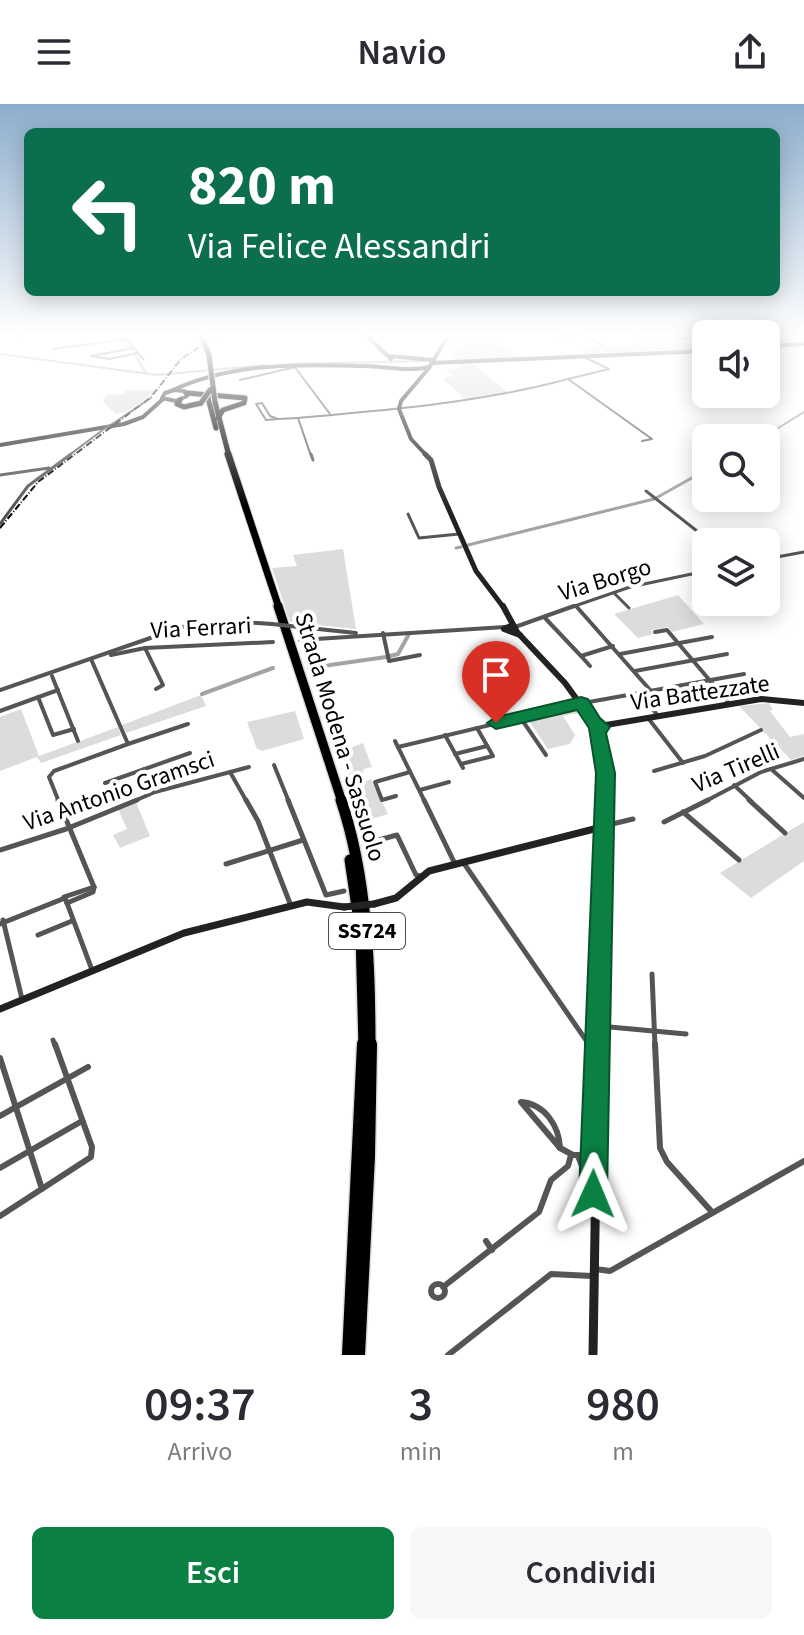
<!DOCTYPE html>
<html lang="it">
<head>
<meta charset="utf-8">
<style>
  :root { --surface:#fff; --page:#f7f7f7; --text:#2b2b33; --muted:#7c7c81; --accent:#0b8043 }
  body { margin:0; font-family:"Source Sans 3",sans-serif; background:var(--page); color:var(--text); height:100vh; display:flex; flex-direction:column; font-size:30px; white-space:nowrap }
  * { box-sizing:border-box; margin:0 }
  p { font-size:26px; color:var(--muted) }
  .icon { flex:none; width:44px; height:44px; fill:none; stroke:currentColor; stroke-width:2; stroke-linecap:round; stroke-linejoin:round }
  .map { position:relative; height:1251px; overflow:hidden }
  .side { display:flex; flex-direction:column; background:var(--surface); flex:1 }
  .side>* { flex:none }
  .banner { position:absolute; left:24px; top:24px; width:756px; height:168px; border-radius:12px; box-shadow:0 4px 20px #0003; background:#0b6e4f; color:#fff; overflow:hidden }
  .buttons { position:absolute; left:692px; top:216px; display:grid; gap:16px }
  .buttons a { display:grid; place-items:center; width:88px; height:88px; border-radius:12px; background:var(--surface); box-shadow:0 4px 20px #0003; font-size:40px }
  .pin { position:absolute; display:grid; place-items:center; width:68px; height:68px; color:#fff; margin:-82px -34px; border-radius:50% 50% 50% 0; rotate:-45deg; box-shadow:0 0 8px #0007 }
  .pin .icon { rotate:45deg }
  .me { position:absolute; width:88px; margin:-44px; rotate:1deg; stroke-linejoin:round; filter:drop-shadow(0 0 6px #0008) }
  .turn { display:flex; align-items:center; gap:28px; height:168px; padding:0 32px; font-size:36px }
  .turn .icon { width:104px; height:104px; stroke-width:2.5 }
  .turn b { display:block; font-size:56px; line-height:68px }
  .eta { display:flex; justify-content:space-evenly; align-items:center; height:136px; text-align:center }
  .eta b { font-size:48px; font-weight:600; line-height:56px }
  .cta { display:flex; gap:16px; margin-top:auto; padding:16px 32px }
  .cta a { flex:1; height:92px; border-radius:12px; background:var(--accent); color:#fff; font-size:32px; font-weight:600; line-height:92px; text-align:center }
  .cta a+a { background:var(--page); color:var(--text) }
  header { display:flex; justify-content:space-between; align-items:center; height:104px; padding:0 32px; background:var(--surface); font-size:36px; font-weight:600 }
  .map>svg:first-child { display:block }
  .green { fill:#dcdcdc }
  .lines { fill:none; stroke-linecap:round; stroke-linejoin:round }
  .stream { stroke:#a3a3a3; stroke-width:2 }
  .canal-far2 { stroke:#a3a3a3; stroke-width:2 }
  .canal-far1 { stroke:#a3a3a3; stroke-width:3 }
  .canal { stroke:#a3a3a3; stroke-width:4 }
  .highway-far4-casing { stroke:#dbdbdb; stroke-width:7 }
  .highway-far3-casing { stroke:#dbdbdb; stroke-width:9 }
  .highway-far2-casing { stroke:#dbdbdb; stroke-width:12 }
  .highway-far1-casing { stroke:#dbdbdb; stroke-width:14 }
  .highway-casing { stroke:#dbdbdb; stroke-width:17 }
  .street-far4 { stroke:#555; stroke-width:2 }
  .street-far3 { stroke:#555; stroke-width:3 }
  .street-far2 { stroke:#555; stroke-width:4 }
  .street-far1 { stroke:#555; stroke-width:5 }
  .street { stroke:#555; stroke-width:6 }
  .secondary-far4 { stroke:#222; stroke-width:4 }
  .secondary-far3 { stroke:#222; stroke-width:5 }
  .secondary-far2 { stroke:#222; stroke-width:6 }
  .secondary-far1 { stroke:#222; stroke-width:7 }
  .secondary { stroke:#222; stroke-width:9 }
  .highway-far4 { stroke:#000; stroke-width:5 }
  .highway-far3 { stroke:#000; stroke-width:7 }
  .highway-far2 { stroke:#000; stroke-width:9 }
  .highway-far1 { stroke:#000; stroke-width:11 }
  .highway { stroke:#000; stroke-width:14 }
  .rail { stroke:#000; stroke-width:2; stroke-dasharray:7 2 1 2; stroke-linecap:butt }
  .highway-bridge-casing { stroke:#dbdbdb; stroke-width:7; stroke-linecap:butt }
  .street-bridge-far1 { stroke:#555; stroke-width:2 }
  .street-bridge { stroke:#555; stroke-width:4 }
  .secondary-bridge { stroke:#222; stroke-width:7 }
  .highway-bridge { stroke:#000; stroke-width:5 }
  .route { fill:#0b8043; stroke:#07532c; stroke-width:2 }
  .labels { text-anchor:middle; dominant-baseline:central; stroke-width:8; stroke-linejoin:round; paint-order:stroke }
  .shield { fill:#fff; stroke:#4c4c4c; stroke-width:2 }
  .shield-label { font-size:22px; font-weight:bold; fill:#000 }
  .street-label { font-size:24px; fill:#000; stroke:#fff }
</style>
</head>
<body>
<header><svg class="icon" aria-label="menu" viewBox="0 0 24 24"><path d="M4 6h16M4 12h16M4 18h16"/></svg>Navio<svg class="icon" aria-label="share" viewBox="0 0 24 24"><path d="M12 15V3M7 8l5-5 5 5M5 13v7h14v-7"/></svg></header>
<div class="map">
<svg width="804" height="1251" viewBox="0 0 804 1251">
  <rect width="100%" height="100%" fill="#fff"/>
  <g class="green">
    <polygon points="484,230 519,254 469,257 510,290 466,296 443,274 453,272 446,266 461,264 454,251 457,244 466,240 447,236 461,230"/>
    <polygon points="655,230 672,230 696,245 587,250 576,244 668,239"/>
    <polygon points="126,286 158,286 127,308 115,310 103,297 106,291 125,290"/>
    <polygon points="343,445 356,525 290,518 272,464 297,462 293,451"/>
    <polygon points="678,491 704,520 672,528 668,523 651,526 653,530 638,534 614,510"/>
    <polygon points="201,591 206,602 126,629 122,621"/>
    <polygon points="769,599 773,606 770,607 790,633 804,630 804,652 791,656 739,602"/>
    <polygon points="576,602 583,608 563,612 575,631 570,640 548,645 527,614"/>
    <polygon points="21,605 39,652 118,623 121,631 41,659 37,653 0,667 0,613"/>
    <polygon points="295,607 304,635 262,647 257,645 247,618"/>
    <polygon points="363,639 372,663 364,665 362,672 367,677 371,675 388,710 362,718 339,648"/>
    <polygon points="136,698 150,732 120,744 113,731 127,725 118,705"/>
    <polygon points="804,718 804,757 751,794 720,769"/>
  </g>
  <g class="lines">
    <g class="stream">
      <polyline points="120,238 128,244"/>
      <polyline points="683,246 706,245"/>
      <polyline points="0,250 157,271 265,261"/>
      <polyline points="135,251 146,269"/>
      <polyline points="291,260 425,257"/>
    </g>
    <polyline class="canal-far2" points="762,334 804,308"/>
    <g class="canal-far1">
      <polyline points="656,394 706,366"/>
      <polyline points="468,441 654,395"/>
      <polyline points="456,444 461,443"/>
    </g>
    <g class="canal">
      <polyline points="390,552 398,550 409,530"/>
      <polyline points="309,564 386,553"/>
      <polyline points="202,590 273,564"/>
    </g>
    <defs>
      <g id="highway-far4">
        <polyline points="187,289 245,294 244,299 223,306 218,314"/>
        <polyline points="203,291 208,294 216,324"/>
        <polyline points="180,296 177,300 184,303 201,299"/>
        <polyline points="215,298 229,352"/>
      </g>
      <polyline id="highway-far3" points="228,350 279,504"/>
      <polyline id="highway-far2" points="278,502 342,698"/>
      <g id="highway-far1">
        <path d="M 341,696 C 367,773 370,861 370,942"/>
        <polyline points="350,756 361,830 364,942"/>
      </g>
      <g id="highway">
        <polyline points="349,1251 364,940"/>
        <polyline points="358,1251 368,1052 370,940"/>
      </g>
    </defs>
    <use href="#highway-far4" class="highway-far4-casing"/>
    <use href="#highway-far3" class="highway-far3-casing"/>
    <use href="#highway-far2" class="highway-far2-casing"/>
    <use href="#highway-far1" class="highway-far1-casing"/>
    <use href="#highway" class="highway-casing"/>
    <g class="street-far4">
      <polyline points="17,230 20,233 24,230"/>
      <polyline points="122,230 144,256"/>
      <polyline points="459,230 496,230"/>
      <polyline points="635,230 647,237"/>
      <polyline points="675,230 683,235 688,234"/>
      <polyline points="560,232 594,230"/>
      <polyline points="586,232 601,241"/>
      <polyline points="134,244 91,252 109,255 138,249"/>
      <polyline points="53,245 125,235"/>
      <polyline points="584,253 609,265 568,275 652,335 642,337"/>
      <polyline points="294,262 330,310"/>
      <polyline points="240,276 295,263"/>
      <polygon points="262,299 270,312 278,315 266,316 256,300"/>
      <polyline points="278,315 298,314"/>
      <polyline points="109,322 151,294"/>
      <polyline points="68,352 104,325"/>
      <path d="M 311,352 L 298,314 C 390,306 478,299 568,275"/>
    </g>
    <g class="street-far3">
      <polyline points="311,350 313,356"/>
      <polyline points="0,371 49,364"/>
      <polyline points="646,387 711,438"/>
      <polyline points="408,410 419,434 459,430"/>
      <polyline points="0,420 28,382 71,350"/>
      <polyline points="766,455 804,448"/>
      <polyline points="614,489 629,504"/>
      <polyline points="576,502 578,504"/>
      <polyline points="569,504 630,483 706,467"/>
    </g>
    <g class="street-far2">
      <polyline points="576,502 651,587"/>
      <polyline points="545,514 581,552 613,542"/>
      <polyline points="290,522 356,529"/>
      <polyline points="515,523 574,502"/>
      <polyline points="655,528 667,526 729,599"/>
      <polyline points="383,529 389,557 420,551"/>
      <polyline points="300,536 505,523"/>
      <polyline points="145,544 163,581 156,585"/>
      <polyline points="620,550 712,533"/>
      <polyline points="111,551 145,544 273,538"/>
      <polyline points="581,552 590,562"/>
      <polyline points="635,567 727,550"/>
      <polyline points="52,572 78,637"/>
      <polyline points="0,586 182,523 228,517 272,520"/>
      <polyline points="640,588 658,612"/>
      <polyline points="38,593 53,631 74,625"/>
      <polyline points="0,607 58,586"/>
      <polyline points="520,613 546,651"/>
      <polyline points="648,614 683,659"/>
      <polyline points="445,631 463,664"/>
      <polyline points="395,637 425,698"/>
      <polyline points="128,640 188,620"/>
      <polyline points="398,643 578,600 744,570"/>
      <polyline points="455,650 487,642"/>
      <polyline points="461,660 493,652 477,624"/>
      <polyline points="274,661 289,698"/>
      <polyline points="144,665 155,688"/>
      <polyline points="771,665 804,694"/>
      <polyline points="654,667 705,652 761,626"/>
      <polyline points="230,668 247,698"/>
      <polyline points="105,679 190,649"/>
      <polyline points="734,681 752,698"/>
      <polyline points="420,686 449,678"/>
      <polyline points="396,692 382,696 375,678 410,668"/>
      <polyline points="59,698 49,673 54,667 128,640 91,555"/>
      <polyline points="132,698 155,688 249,663"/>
      <polyline points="704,698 761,668 804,655"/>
    </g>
    <g class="street-far1">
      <polyline points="58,696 94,783"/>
      <polyline points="246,696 258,717 291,802"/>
      <polyline points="288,696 326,791 344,787"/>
      <polyline points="424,696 455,760"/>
      <polyline points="749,696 785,729"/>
      <polyline points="683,708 739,756"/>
      <polyline points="664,718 708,696"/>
      <polyline points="604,722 633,715"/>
      <polyline points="375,737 397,731 416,771 420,772"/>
      <polyline points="0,746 66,725 137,696"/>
      <polyline points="463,758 590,942"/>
      <polyline points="226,760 303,736"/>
      <polyline points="64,793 94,783"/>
      <polyline points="67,799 92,866"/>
      <polyline points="67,799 93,788 94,783"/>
      <polyline points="3,816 22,895"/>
      <polyline points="0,820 65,794 67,799"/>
      <polyline points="38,831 72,817"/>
      <polyline points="652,870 655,942"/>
      <polyline points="599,922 686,930"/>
      <polyline points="53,936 55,942"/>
    </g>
    <g class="street">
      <polyline points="589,940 594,948"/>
      <polyline points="655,940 660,1044 667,1058 712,1108"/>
      <polyline points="0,954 42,1085"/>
      <path d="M 521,998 C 545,1000 559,1022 560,1044 Z"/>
      <polyline points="0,1012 88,963"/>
      <polyline points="560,1044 573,1051 583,1051 589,1042 595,1019"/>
      <polyline points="0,1064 82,1017"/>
      <polyline points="593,1090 578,1052 594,1055"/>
      <polyline points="0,1112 91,1053 92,1043 55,940"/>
      <polyline points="486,1137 492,1146"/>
      <polyline points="595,1165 610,1167 804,1057"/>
      <circle cx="438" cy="1187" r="7"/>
      <polyline points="443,1183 539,1108 551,1076 568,1062 571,1051"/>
      <polyline points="448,1251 551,1170 592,1172"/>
    </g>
    <g class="secondary-far4">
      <polyline points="365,230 391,255"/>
      <polyline points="766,242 804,240"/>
      <polyline points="389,252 433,256"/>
      <polyline points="431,259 706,247"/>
      <polygon points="174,286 184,287 187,292 176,297 162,294 165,289"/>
      <path d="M 171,287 C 230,259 297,260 361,262 C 382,262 408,268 429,263"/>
      <polyline points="0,341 124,320 143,313 163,295"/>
      <polyline points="427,352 411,335 399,305 401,297 429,264 449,230"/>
    </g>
    <polyline class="secondary-far3" points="425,350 431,356 439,383 476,467 504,504"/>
    <g class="secondary-far2">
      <polyline points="503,502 517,528 565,579 594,619"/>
      <polyline points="513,521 504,525 520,531"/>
      <polyline points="600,622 761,595 804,599"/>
      <polyline points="597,627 605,655 605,698"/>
    </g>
    <g class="secondary-far1">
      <polyline points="374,800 396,794 429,767 602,723"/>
      <polyline points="0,905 184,829 307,798 344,803"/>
      <polyline points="598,942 605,696"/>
    </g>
    <polyline class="secondary" points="593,1251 598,940"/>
    <use href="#highway-far4" class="highway-far4"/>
    <use href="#highway-far3" class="highway-far3"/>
    <use href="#highway-far2" class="highway-far2"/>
    <use href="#highway-far1" class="highway-far1"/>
    <use href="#highway" class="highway"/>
    <polyline class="rail" points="0,424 38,378 151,293 181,255 219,230"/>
    <defs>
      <g id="highway-bridge">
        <polyline points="201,231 209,251 215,298"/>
        <polyline points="201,299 210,286"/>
      </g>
    </defs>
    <use href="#highway-bridge" class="highway-bridge-casing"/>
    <polyline class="street-bridge-far1" points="104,325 109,322"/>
    <polyline class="street-bridge" points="272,520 290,522"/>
    <polyline class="secondary-bridge" points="344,803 374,800"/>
    <use href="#highway-bridge" class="highway-bridge"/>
  </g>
  <linearGradient id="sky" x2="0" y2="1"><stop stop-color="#8cadcc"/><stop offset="0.57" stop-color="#fff"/><stop offset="1" stop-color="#fff" stop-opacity="0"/></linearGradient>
  <rect width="804" height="405" fill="url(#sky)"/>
  <polygon class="route" points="581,593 588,595 600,614 610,623 606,629 615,669 607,1090 603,1100 593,1104 583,1100 579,1090 596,669 589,624 577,606 496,625 487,619 496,613"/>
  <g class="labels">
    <rect class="shield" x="329" y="809" width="76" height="36" rx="6"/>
    <g class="shield-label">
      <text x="367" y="827">SS724</text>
    </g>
    <g class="street-label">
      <text transform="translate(605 476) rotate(-17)">Via Borgo</text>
      <text transform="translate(201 524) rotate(-3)">Via Ferrari</text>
      <text transform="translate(700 589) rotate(-8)">Via Battezzate</text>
      <text transform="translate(340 633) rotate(73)">Strada Modena - Sassuolo</text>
      <text transform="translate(736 664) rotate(-23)">Via Tirelli</text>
      <text transform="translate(119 687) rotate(-19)">Via Antonio Gramsci</text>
    </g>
  </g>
</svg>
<div class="buttons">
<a><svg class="icon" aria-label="sound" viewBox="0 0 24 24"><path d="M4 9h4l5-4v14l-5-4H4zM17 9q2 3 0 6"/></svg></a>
<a><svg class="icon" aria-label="search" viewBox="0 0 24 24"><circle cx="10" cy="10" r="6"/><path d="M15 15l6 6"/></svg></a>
<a><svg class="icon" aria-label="layers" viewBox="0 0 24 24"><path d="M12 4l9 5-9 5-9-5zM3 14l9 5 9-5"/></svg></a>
</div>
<div class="pin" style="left:496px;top:619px;background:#d93025"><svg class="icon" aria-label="arrive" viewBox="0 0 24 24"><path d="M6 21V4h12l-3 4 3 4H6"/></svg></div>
<svg class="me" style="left:593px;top:1090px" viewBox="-20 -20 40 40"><path d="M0-17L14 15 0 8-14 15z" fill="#0b8043" stroke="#fff" stroke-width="4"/></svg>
<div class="banner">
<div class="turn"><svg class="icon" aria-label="left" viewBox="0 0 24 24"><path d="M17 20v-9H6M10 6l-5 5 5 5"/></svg><div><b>820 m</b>Via Felice Alessandri</div></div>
</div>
</div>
<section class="side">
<div class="eta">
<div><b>09:37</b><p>Arrivo</p></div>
<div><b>3</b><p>min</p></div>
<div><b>980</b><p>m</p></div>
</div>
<div class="cta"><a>Esci</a><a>Condividi</a></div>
</section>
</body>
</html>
